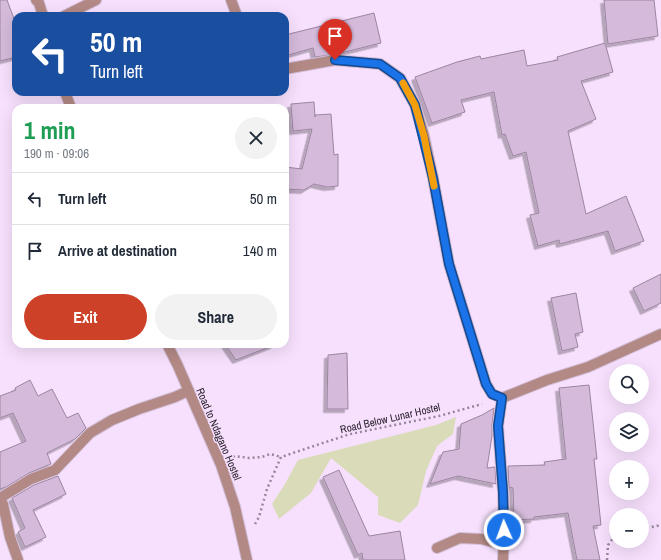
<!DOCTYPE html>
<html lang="en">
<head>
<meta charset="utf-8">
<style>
  :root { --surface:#fff; --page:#f2f2f3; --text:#1f2937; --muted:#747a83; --line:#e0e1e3; --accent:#cd4129 }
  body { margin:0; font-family:"Archivo Narrow",sans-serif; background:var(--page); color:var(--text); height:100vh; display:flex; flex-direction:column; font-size:15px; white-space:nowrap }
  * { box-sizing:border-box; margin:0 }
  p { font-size:13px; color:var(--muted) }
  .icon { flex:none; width:22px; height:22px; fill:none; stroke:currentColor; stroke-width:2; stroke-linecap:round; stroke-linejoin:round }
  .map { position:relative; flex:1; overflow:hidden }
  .side { position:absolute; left:12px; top:104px; width:277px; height:244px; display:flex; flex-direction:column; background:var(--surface); border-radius:12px; box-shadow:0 4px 16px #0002 }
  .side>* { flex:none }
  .hud { position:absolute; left:12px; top:12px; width:277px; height:84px; border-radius:12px; box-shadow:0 4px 16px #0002; background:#1a4fa0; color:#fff; overflow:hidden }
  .controls { position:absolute; left:609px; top:364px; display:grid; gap:8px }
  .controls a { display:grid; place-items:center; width:40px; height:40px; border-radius:50%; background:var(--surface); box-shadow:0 4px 16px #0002; font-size:20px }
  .pin { position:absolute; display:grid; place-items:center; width:34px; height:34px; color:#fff; margin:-41px -17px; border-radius:50% 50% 50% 0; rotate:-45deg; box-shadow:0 0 4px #0007 }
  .pin .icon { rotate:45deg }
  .me { position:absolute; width:44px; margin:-22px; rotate:358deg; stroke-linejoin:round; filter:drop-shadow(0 0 3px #0008) }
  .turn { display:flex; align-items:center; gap:14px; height:84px; padding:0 12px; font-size:18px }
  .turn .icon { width:52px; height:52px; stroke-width:2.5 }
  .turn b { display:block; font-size:28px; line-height:34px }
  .round { display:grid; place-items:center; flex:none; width:42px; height:42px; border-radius:21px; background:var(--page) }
  .summary { display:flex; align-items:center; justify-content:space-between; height:68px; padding:0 12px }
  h1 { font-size:24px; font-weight:700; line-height:30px; color:#1e9e55 }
  .action { display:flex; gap:8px; margin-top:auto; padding:8px 12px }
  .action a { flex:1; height:46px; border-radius:24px; background:var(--accent); color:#fff; font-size:16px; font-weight:700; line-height:46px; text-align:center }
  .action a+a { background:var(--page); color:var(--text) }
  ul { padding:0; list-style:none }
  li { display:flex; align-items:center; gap:12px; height:52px; padding:0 12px; border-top:1px solid var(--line) }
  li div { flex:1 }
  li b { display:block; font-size:15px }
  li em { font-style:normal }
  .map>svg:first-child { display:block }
  .green { fill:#d9dbb9 }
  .building { fill:#d5badb; stroke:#9b85a0; filter:url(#shadow) }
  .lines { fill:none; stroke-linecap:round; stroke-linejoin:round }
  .minor-casing { stroke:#d2bed8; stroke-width:12 }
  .path { stroke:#97879b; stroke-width:2.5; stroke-dasharray:2 3; stroke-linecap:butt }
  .minor { stroke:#b38985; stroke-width:10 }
  .route-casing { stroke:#114b97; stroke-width:10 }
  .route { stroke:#1a73e8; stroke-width:7 }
  .slow { stroke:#f59e0b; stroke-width:7 }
  .labels { text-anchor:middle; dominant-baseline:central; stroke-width:3; stroke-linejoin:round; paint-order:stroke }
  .street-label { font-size:11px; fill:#2c232e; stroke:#f7e0fd }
</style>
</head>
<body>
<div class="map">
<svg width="661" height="560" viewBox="0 0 661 560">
  <defs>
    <filter id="shadow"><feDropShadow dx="-3.5" dy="3.5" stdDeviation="0" flood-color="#0004"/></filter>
  </defs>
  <rect width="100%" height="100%" fill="#f7e0fd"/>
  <polygon class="green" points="456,417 453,434 437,446 426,471 418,505 400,523 378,515 378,497 331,458 311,493 279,519 272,504 285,484 298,460 436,425"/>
  <g class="building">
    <polygon points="0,0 7,0 16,24 16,57 0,61"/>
    <polygon points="604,0 654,0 658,36 608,44"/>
    <polygon points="374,13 381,43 337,54 315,57 313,48 285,56 285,35"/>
    <polygon points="605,43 613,72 581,81 596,119 568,131 586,214 626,196 644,241 615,251 608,231 560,244 559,240 538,246 530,215 539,213 526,152 513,156 505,134 502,135 494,92 461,100 465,112 432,123 415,77 457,62 480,56 481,59 524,50 527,66 558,60 557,57"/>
    <polygon points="314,102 315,117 315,115 331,114 334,155 338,154 338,186 327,187 314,184 304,190 285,189 285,167 302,169 312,129 293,131 291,104"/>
    <polygon points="661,274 661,303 644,311 633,288"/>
    <polygon points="576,293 583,332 575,334 578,347 562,351 551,298"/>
    <polygon points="225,344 274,344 274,345 236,360"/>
    <polygon points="347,353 348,409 327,409 328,355"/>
    <polygon points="30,380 38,396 52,389 67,418 78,413 86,428 75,439 47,453 51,464 29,473 6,487 0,489 0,452 26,441 13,413 0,418 0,396 16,390 15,388"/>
    <polygon points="589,385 597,459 594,459 601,525 593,526 600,560 577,560 568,513 534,517 534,519 514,520 513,488 509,487 508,466 545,465 544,462 566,459 559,388"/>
    <polygon points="494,408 492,425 492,436 487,468 495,467 496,484 458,476 430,484 443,452 459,449 461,424 482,415"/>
    <polygon points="339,470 369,536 400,531 405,560 363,560 362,553 358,555 323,477"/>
    <polygon points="58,476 66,494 33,510 46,537 25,547 18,532 25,528 12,498 34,485"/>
  </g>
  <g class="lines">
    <defs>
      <g id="minor">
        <polyline points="36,0 39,3 43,16"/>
        <polyline points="231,0 237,16"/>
        <polyline points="64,16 96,0"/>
        <polyline points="285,69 335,60 380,64 400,78 415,105 424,136 433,178 449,264 486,384 492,394 502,398"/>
        <polyline points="65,92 71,108"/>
        <polyline points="167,344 178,366 221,465 235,507 247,560"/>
        <polyline points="0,498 31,479 55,470 90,433 112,420 139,409 175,397 188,391"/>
        <polyline points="0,503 3,504 10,537 18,560"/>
        <polyline points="437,548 460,538 481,539 504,545"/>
        <polyline points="503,560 504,530 503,492 498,426 502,398 547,380 588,367 661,334"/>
      </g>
    </defs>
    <use href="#minor" class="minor-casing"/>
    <g class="path">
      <polyline points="233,457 235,456 249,458 262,457 270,454 281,457"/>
      <polyline points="255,524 259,517 267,489 281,457 350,434 439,416 482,404"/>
      <polyline points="642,529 661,525"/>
      <polyline points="607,560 608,545 616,534"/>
    </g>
    <use href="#minor" class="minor"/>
  </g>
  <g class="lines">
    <defs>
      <polyline id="route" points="335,60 380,64 400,78 415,105 433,178 449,264 486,384 492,394 502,398 498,426 503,492 504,530"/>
    </defs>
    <use href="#route" class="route-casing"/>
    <use href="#route" class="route"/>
    <polyline class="slow" points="403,83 415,105 424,136 434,186"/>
  </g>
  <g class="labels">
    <g class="street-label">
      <text transform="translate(390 418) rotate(-13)">Road Below Lunar Hostel</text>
      <text transform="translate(219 434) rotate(67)">Road to Ndagano Hostel</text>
    </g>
  </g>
</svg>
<div class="controls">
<a><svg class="icon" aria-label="search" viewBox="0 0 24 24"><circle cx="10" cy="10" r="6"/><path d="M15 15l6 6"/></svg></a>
<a><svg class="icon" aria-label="layers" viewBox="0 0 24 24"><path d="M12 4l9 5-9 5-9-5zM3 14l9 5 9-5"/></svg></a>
<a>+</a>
<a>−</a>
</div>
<div class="pin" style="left:335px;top:60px;background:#d93025"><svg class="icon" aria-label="arrive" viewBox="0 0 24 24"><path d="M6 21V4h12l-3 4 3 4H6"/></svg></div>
<svg class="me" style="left:504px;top:530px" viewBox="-20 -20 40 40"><circle r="17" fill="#1a73e8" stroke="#fff" stroke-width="3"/><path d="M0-11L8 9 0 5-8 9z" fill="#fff"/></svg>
<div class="hud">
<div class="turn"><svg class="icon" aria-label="left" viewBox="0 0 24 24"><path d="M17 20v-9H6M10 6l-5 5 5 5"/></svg><div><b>50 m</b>Turn left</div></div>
</div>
<section class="side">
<div class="summary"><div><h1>1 min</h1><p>190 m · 09:06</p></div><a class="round"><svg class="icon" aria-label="close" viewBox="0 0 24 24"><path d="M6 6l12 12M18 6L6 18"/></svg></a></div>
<ul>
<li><svg class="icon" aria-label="left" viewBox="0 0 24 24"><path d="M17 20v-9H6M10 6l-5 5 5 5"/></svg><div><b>Turn left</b></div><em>50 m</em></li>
<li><svg class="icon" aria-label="arrive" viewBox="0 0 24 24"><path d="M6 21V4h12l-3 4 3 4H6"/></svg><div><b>Arrive at destination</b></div><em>140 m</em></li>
</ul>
<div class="action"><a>Exit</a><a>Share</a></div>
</section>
</div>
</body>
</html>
